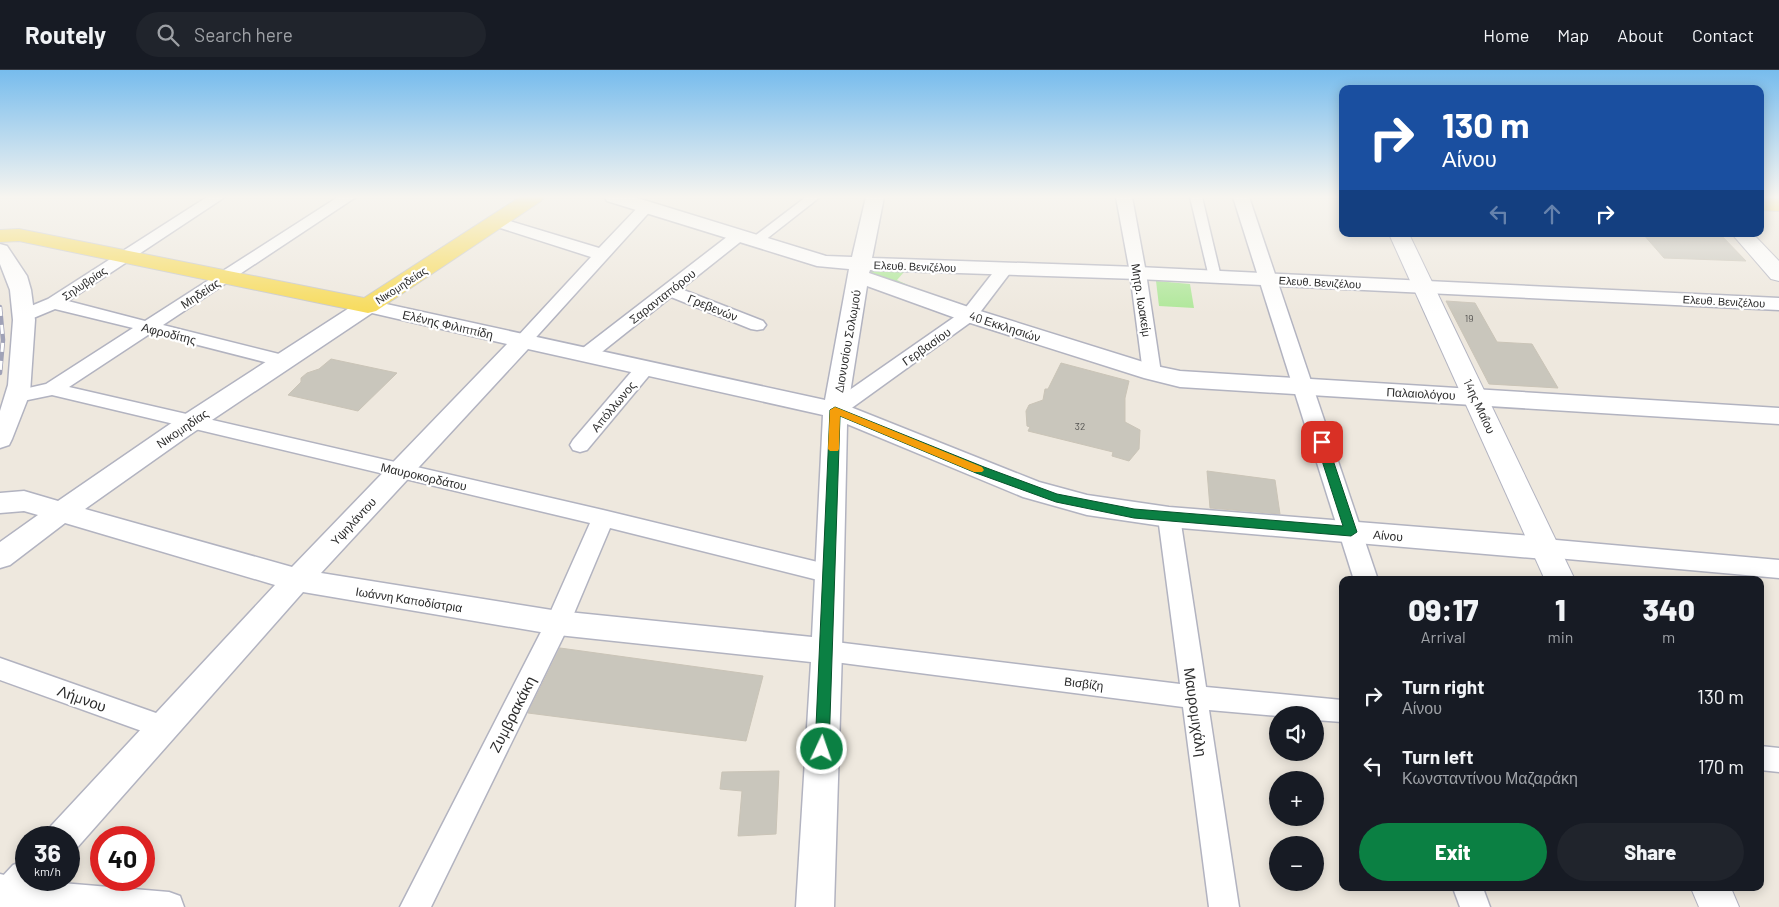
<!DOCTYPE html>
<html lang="en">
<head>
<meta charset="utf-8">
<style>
  :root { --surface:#171b24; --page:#20242c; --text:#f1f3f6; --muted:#9ea1a6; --line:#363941; --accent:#0b8043 }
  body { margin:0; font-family:Barlow,sans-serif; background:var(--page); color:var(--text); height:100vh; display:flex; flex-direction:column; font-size:19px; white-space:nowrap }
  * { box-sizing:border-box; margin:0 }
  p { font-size:16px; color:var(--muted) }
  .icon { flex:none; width:28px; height:28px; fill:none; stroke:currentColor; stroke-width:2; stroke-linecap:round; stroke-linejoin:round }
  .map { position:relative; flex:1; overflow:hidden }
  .sheet { position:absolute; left:1339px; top:506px; width:425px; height:315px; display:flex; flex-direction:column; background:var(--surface); border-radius:10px; box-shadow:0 2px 12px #0003 }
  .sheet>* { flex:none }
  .banner { position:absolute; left:1339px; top:15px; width:425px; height:152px; border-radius:10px; box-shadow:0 2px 12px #0003; background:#1a4fa0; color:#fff; overflow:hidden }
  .controls { position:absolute; left:1269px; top:636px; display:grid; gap:10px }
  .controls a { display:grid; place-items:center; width:55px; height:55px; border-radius:50%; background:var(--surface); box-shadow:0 2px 12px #0003; font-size:25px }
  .speed { position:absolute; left:15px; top:756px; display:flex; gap:10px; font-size:25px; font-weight:700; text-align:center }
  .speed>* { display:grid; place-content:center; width:65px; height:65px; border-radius:50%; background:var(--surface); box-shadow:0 2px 12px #0003; line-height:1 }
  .speed small { font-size:12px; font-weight:400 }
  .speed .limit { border:8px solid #d22; background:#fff; color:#111 }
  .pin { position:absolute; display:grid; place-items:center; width:42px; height:42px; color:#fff; margin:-21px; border-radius:10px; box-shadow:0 2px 8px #0006 }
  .me { position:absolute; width:55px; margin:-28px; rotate:3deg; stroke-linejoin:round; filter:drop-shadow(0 0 4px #0008) }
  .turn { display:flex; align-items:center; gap:18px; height:105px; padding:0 20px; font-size:22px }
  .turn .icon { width:65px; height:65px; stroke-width:2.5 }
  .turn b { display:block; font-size:35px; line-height:42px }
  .lanes { display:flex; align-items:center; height:48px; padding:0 20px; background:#0003; justify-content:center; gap:25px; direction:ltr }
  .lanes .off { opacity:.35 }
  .eta { display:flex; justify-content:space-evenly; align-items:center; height:85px; text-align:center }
  .eta b { font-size:30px; font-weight:800; line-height:35px }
  .button { display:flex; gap:10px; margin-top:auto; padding:10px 20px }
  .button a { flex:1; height:58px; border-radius:30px; background:var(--accent); color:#fff; font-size:20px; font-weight:800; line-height:58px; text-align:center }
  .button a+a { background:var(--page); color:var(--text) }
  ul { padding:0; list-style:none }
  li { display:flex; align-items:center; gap:15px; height:70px; padding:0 20px }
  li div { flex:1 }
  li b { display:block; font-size:19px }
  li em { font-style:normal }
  header { display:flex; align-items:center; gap:30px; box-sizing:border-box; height:70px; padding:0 25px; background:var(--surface); border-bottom:1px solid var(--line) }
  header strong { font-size:24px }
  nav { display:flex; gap:28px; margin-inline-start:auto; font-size:18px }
  .search { width:350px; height:45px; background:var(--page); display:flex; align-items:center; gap:12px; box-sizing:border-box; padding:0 18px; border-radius:28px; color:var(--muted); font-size:19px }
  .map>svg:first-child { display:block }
  .green { fill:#aee798 }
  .building { fill:#c9c6bc; stroke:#cac4b7 }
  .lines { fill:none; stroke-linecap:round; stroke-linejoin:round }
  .pedestrian-casing { stroke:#b2b3c0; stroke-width:3 }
  .minor-casing { stroke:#b2b3c0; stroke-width:3 }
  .tertiary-casing { stroke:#b2b3c0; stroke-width:3 }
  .secondary-casing { stroke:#b2b3c0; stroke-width:2 }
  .primary-casing { stroke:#c8c8c8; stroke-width:2 }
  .pedestrian { fill:#fff; fill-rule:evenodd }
  .minor { fill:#fff; fill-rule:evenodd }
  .tertiary { fill:#fff; fill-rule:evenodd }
  .secondary { fill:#fff; fill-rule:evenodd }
  .primary { fill:#f7db5a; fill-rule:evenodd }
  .rail-casing { stroke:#a0a2b7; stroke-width:4.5 }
  .rail { stroke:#fff; stroke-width:3; stroke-dasharray:9; stroke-linecap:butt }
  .route { fill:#0b8043; stroke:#07532c }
  .slow { fill:#f59e0b }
  .labels { text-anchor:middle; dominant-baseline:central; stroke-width:4.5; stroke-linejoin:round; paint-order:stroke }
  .number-label { font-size:10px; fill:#535250 }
  .far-street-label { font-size:11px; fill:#2c2c2c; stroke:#fff }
  .street-label { font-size:12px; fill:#2c2c2c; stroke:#fff }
  .near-street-label { font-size:15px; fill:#2c2c2c; stroke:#fff }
</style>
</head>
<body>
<header>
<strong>Routely</strong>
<div class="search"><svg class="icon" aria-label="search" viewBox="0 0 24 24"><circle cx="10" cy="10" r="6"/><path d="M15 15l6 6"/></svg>Search here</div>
<nav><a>Home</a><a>Map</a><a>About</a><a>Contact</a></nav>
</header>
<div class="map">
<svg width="1779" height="837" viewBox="0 0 1779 837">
  <rect width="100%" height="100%" fill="#eee8de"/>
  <g class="green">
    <polygon points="866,199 904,202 897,210 910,216 907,219 863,205"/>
    <polygon points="1156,211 1190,214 1194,238 1159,236"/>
  </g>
  <g class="building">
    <polygon points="1643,164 1720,164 1746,191 1664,188"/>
    <polygon points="1446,231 1475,233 1497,272 1532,274 1558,318 1489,314"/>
    <polygon points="331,289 397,303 358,341 288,325 301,312 301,308 307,303 319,299"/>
    <polygon points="1061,293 1129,311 1125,328 1125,352 1140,360 1139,379 1129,391 1112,386 1113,382 1028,361 1030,357 1027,356 1026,341 1029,335 1043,330 1045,319 1048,319"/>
    <polygon points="1207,401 1275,410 1280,444 1210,438"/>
    <polygon points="560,578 763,606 746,671 528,643"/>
    <polygon points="779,701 776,764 738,766 742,721 720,719 722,702"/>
  </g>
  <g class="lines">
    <defs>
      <g id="pedestrian">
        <polygon points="806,127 820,127 760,174 752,174 750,171 752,168"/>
        <polygon points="1190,127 1202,127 1221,207 1220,210 1215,211 1209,207"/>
      </g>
      <g id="minor">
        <polygon points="207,127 225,127 68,231 145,251 338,127 356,127 163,255 291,287 293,291 291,295 284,297 151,263 69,317 603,440 830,495 838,498 842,504 838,510 830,513 610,458 570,553 431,837 400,837 546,552 590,453 52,325 18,332 11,330 8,326 11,322 46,314 133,258 55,239 31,249 25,250 19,249 16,245 19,241 48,229"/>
        <polygon points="1116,127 1132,127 1146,203 1161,303 1159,307 1152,309 1145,307 1143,303 1130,203"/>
        <polygon points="1233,127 1249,127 1378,510 1354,510"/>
        <polygon points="646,132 651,134 654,137 529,275 523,277 517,275 514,271 517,267 591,187 491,155 489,152 491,149 503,149 599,178 641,134"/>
        <polygon points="738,161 744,163 746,166 744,169 681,219 763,251 766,255 763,259 757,260 751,259 671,227 593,289 586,291 579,289 577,285 579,281 732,163"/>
        <polygon points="1005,194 1011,195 1013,199 975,249 842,345 835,347 828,345 825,340 828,335 963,241 999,195"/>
        <polygon points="645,292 652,294 654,298 652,302 587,380 580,382 573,380 570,375 573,370 638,294"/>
        <polygon points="1169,439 1177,441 1180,447 1206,617 1342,630 1342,652 1315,650 1315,645 1278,646 1209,640 1239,837 1209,837 1183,637 827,591 818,588 815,581 818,574 827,571 1180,614 1158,447 1161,441"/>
        <polygon points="1545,469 1779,490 1779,508 1545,487 1537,484 1534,478 1537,472"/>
        <polygon points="0,588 173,649 177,657 173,665 164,669 0,610"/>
        <polygon points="1760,676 1779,678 1779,702 1760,700"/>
        <polygon points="0,804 26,810 169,822 180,826 184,837 10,837 0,834"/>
        <polygon points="1453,818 1483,818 1490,837 1460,837"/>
      </g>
      <g id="tertiary">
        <path d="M 605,127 L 634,127 L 826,186 L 852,187 L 866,127 L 884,127 L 872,188 L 1138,197 L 1779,228 L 1779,240 L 1138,209 L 870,200 L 869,203 L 977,240 L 1156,296 L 1180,301 L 1779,338 L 1779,354 L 1180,317 L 1144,308 L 961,250 L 867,216 L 848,336 L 1039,412 L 1087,425 L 1169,437 L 1545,467 L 1555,471 L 1559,478 L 1555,485 L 1545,489 L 1169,457 L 1087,445 L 1023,427 L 847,354 L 842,581 L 834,837 L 796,837 L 811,592 L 558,565 L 303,522 L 75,780 L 69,783 L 69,768 L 46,768 L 51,756 L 275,515 L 65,453 L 10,495 L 0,498 L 0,472 L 38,445 L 24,441 L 0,443 L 0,423 L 24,421 L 58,431 L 173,352 L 360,231 L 368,230 L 825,330 L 849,199 L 817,196 L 607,131 ZM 372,243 L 507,274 L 292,497 L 85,439 L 191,364 ZM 528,279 L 823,345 L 812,567 L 558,541 L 321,503 Z"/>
        <polygon points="0,174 7,176 27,206 31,220 35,250 30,323 12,369 9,375 0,378 0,341 8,315 13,250 10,220 0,194"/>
        <polygon points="26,790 26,810 43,810 39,821 24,837 0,837 0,809 13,795"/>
      </g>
      <g id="secondary">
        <polygon points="1389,164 1409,164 1575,510 1545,510"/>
        <polygon points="1732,164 1753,164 1779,191 1779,211 1771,209"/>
        <polygon points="1691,818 1731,818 1739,837 1699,837"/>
      </g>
      <g id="primary">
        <polygon points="520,127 544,127 541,131 376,241 368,243 19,171 0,172 0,160 19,159 364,228"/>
        <polygon points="1760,128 1779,129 1779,141 1760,140"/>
      </g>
    </defs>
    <use href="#pedestrian" class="pedestrian-casing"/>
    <use href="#minor" class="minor-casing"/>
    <use href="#tertiary" class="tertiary-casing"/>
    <use href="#secondary" class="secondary-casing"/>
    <use href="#primary" class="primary-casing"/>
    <use href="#pedestrian" class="pedestrian"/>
    <use href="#minor" class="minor"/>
    <use href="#tertiary" class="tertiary"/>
    <use href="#secondary" class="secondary"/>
    <use href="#primary" class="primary"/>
    <defs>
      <polyline id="rail" points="0,237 3,270 0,303"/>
    </defs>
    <use href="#rail" class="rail-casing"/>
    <use href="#rail" class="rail"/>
  </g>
  <linearGradient id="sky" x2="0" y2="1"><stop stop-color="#77bced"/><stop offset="0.52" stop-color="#f7f5f0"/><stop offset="1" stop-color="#f7f5f0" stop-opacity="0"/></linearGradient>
  <rect width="1779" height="244" fill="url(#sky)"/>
  <polygon class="route" points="835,337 984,397 1057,424 1134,439 1343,456 1316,372 1322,368 1327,372 1357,462 1351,466 1134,448 1056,432 976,403 840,346 829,679 827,684 822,686 817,684 815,679 830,340"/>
  <polygon class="slow" points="835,337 982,397 984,400 982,402 974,402 840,346 839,379 838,381 830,381 828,379 830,340"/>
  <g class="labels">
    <g class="number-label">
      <text x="1469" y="248">19</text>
      <text x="1080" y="356">32</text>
    </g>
    <g class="far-street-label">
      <text transform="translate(915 196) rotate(2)">Ελευθ. Βενιζέλου</text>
      <text transform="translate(1320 212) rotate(3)">Ελευθ. Βενιζέλου</text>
      <text transform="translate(84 213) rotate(-34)">Σηλυβρίας</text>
      <text transform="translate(401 215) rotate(-33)">Νικομηδείας</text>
      <text transform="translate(1724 231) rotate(3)">Ελευθ. Βενιζέλου</text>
    </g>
    <g class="street-label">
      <text transform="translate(200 223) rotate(-33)">Μηδείας</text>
      <text transform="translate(662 226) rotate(-38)">Σαρανταπόρου</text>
      <text transform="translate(1142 230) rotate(81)">Μητρ. Ιωακείμ</text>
      <text transform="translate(713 237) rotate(22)">Γρεβενών</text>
      <text transform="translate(448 254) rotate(13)">Ελένης Φιλιππίδη</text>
      <text transform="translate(1005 256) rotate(18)">40 Εκκλησιών</text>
      <text transform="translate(169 263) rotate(14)">Αφροδίτης</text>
      <text transform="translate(847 271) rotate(-80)">Διονυσίου Σολωμού</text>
      <text transform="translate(926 276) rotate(-35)">Γερβασίου</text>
      <text transform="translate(1421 323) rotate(3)">Παλαιολόγου</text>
      <text transform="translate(613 336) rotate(-50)">Απόλλωνος</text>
      <text transform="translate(1480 336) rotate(65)">14ης Μαΐου</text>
      <text transform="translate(182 358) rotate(-34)">Νικομηδίας</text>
      <text transform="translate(424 406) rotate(13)">Μαυροκορδάτου</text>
      <text transform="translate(353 451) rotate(-47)">Υψηλάντου</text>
      <text transform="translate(1388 465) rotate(5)">Αίνου</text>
      <text transform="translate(409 529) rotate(9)">Ιωάννη Καποδίστρια</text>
      <text transform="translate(1084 613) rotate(7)">Βισβίζη</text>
    </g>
    <g class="near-street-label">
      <text transform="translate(82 628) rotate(20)">Λήμνου</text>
      <text transform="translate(1196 642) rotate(82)">Μαυρομιχάλη</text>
      <text transform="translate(512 644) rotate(-63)">Ζυμβρακάκη</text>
    </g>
  </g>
</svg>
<div class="controls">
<a><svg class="icon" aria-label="sound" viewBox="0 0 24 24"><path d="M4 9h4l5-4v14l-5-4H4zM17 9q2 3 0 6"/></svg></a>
<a>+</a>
<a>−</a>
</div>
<div class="speed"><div>36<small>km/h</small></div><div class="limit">40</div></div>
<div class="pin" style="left:1322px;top:372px;background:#d93025"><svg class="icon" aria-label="arrive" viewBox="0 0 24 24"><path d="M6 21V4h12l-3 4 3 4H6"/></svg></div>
<svg class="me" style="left:822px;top:679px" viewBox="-20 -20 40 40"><circle r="17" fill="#0b8043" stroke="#fff" stroke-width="3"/><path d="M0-11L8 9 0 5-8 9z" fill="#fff"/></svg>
<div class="banner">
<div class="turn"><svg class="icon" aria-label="right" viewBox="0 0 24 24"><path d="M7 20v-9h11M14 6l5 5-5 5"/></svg><div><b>130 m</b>Αίνου</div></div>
<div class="lanes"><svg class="icon off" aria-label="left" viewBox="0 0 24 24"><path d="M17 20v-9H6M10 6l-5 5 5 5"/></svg><svg class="icon off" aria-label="ahead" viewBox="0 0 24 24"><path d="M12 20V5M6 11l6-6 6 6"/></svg><svg class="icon" aria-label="right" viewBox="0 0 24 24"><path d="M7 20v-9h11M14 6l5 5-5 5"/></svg></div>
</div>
<section class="sheet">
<div class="eta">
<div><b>09:17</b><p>Arrival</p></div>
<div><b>1</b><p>min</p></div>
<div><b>340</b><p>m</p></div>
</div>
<ul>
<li><svg class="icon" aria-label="right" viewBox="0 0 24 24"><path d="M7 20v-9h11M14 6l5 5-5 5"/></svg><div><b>Turn right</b><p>Αίνου</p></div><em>130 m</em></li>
<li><svg class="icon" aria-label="left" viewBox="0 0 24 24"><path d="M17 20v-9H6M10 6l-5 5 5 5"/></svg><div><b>Turn left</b><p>Κωνσταντίνου Μαζαράκη</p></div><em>170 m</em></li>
</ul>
<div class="button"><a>Exit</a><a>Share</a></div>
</section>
</div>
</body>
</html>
